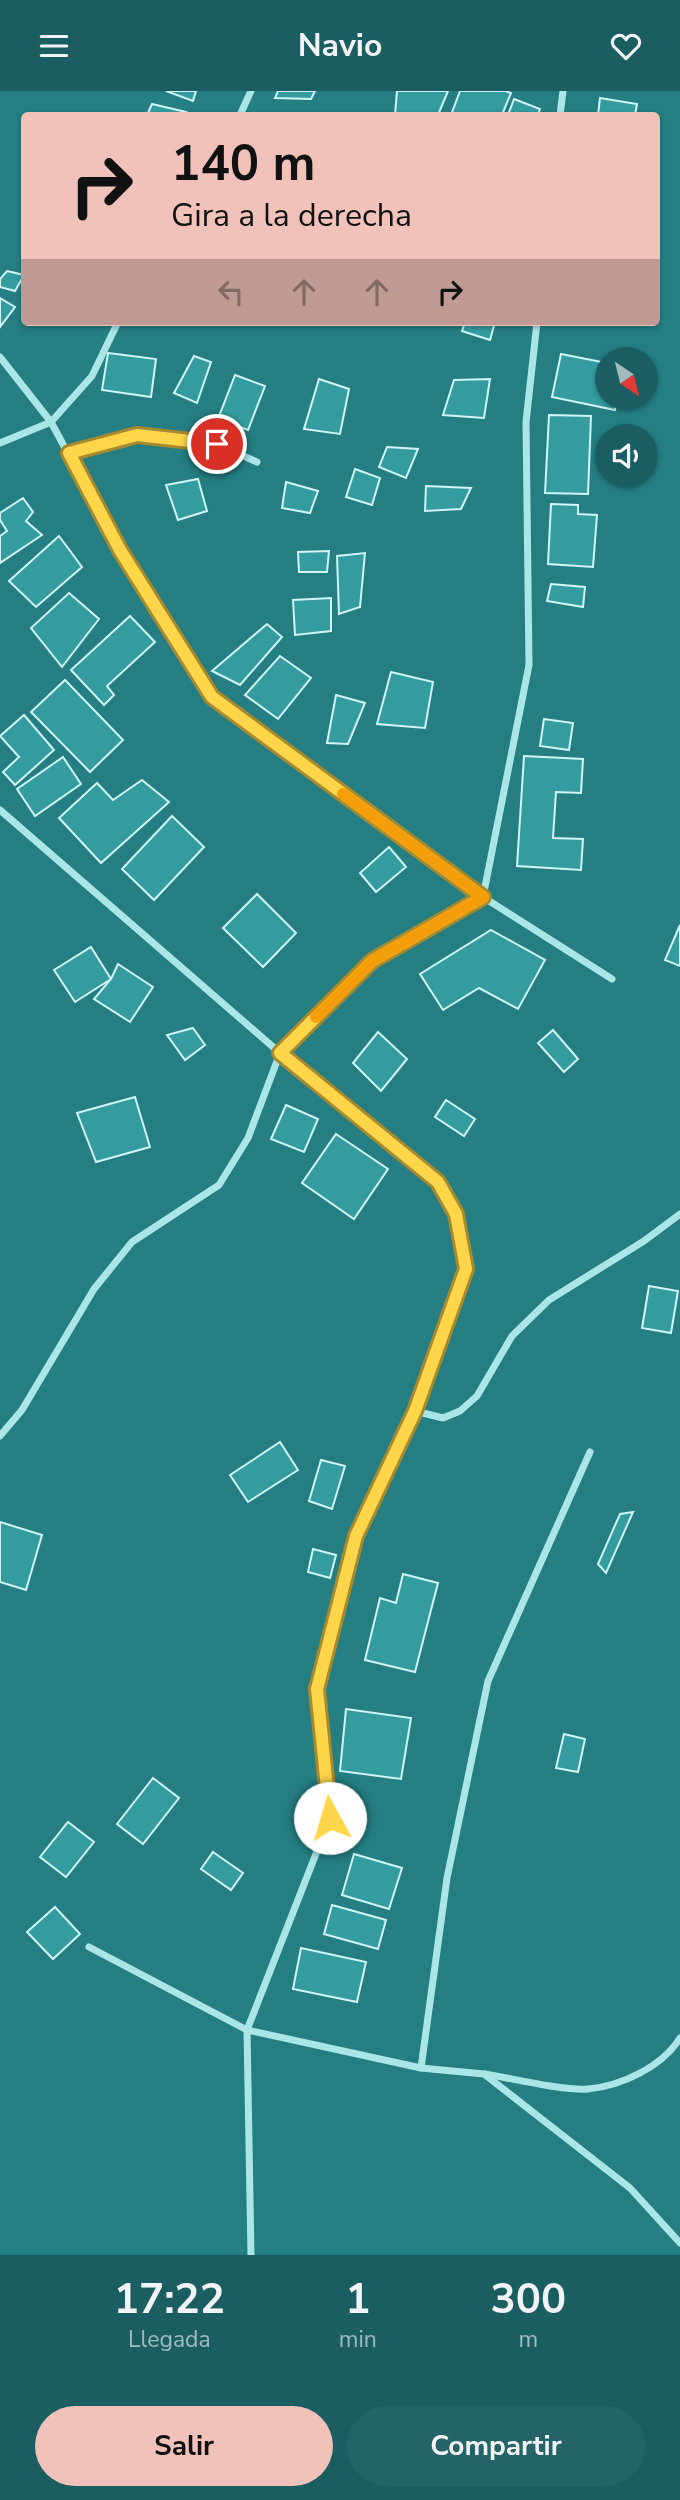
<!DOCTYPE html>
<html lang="es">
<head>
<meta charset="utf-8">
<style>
  :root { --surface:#1b5e62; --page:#246468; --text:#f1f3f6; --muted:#a0babe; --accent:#f1c2b9 }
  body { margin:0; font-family:"Nunito Sans",sans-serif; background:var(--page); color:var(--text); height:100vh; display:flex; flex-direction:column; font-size:26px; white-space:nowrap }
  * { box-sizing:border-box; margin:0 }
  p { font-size:23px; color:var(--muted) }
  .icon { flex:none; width:38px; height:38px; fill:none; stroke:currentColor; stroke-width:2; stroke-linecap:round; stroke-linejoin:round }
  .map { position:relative; height:2164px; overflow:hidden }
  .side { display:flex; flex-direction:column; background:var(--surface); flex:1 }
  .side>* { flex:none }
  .guide { position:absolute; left:21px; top:21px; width:639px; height:214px; border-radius:7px; box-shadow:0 2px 5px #0004; background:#f1c2b9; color:#111; overflow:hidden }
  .needle { width:46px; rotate:145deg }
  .controls { position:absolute; left:595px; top:256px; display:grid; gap:14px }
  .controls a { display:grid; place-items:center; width:63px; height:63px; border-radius:50%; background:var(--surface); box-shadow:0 2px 5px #0004; font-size:35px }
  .pin { position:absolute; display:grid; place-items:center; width:60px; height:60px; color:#fff; margin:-30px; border:4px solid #fff; border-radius:50%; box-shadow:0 2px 7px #0007 }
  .me { position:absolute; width:77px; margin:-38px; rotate:354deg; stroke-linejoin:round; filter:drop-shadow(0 0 5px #0008) }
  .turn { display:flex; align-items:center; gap:24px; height:147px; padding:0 35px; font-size:32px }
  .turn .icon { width:91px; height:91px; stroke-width:2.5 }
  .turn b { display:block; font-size:49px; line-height:60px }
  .lanes { display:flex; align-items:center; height:66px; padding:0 35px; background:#0003; justify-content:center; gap:35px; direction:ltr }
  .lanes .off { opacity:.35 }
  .eta { display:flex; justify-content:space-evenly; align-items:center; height:119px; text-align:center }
  .eta b { font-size:42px; font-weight:700; line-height:49px }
  .action { display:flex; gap:14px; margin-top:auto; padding:14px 35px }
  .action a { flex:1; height:80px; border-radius:42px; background:var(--accent); color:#111; font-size:28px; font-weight:700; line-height:80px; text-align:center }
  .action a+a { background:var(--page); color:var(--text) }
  header { display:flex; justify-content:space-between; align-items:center; height:91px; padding:0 35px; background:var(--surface); font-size:32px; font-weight:700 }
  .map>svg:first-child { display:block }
  .building { fill:#349c9f; stroke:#cff5f6; stroke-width:2 }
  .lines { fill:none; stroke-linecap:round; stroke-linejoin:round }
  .minor { stroke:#abe6e7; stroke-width:7 }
  .route-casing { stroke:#a68a30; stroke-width:18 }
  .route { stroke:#ffd54a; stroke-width:12 }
  .slow { stroke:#f59e0b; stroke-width:12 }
</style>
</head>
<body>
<header><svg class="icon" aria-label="menu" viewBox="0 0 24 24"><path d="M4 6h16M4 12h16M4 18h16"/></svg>Navio<svg class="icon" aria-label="heart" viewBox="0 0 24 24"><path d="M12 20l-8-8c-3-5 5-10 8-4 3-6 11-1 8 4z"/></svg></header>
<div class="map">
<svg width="680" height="2164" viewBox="0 0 680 2164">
  <rect width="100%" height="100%" fill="#247e82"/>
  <g class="building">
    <polygon points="166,0 196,0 193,10"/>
    <polygon points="278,0 315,0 311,8 275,7"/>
    <polygon points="397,0 448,0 438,24 395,24"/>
    <polygon points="460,0 505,0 511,2 502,24 451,24"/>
    <polygon points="600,7 637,13 635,24 598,24"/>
    <polygon points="514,8 540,18 538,24 508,24"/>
    <polygon points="152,13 186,21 184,24 147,24"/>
    <polygon points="7,180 24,184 15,200 0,196 0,188"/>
    <polygon points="0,207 15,216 0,236"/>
    <polygon points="465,231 495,231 490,249 462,240"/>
    <polygon points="108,262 156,268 151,306 102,299"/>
    <polygon points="561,263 607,272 607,306 617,306 615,319 552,306"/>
    <polygon points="194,265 211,271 197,312 174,302"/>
    <polygon points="235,284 265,295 248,339 218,328"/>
    <polygon points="319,288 349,298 340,343 304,338"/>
    <polygon points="490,288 484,327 443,324 454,289"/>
    <polygon points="549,324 591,325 588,403 545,402"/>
    <polygon points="387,356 418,358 406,387 379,376"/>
    <polygon points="355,378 380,387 372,414 346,406"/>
    <polygon points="198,388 207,420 178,429 166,394"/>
    <polygon points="286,391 318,400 310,422 282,417"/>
    <polygon points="426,395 471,397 461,418 425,420"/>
    <polygon points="23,407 33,421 26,430 42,444 0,472 0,445 7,440 0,429 0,422"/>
    <polygon points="551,413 578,414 578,423 597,424 593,476 548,473"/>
    <polygon points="59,445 82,476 36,516 9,490"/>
    <polygon points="329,460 327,481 299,481 298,461"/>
    <polygon points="365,462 360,516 339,523 337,465"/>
    <polygon points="551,493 585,496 583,516 547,510"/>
    <polygon points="69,502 99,528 62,576 31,537"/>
    <polygon points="331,507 331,540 295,544 293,509"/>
    <polygon points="130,525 155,551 107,595 114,604 104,614 71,579"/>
    <polygon points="267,533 282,546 240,594 212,580"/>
    <polygon points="280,565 311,587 278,628 245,604"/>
    <polygon points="391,581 433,591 425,637 377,633"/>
    <polygon points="65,589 123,649 90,681 31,621"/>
    <polygon points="336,604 365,612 348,653 327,652"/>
    <polygon points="24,624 54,659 15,694 3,681 19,666 0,645"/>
    <polygon points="544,628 573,632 569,659 540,655"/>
    <polygon points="524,665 583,668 581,702 556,701 553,747 583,748 581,779 517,775"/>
    <polygon points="63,666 81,693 35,725 17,698"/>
    <polygon points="142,689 169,711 101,772 59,727 97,692 113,709"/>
    <polygon points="172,725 204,756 154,809 122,778"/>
    <polygon points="389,756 406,776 376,801 360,782"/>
    <polygon points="257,803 296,842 263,876 223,837"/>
    <polygon points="680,834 680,875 665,869"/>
    <polygon points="491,839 545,869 518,918 479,897 443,919 420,883"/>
    <polygon points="91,856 111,888 75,911 54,879"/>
    <polygon points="118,873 153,896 130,931 94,908 111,888"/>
    <polygon points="193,937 205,954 185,969 167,944"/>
    <polygon points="553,939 578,968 564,981 538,952"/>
    <polygon points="378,941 407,968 381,1000 353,972"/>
    <polygon points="135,1006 150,1056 96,1071 77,1022"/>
    <polygon points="446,1009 475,1028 464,1045 435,1026"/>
    <polygon points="286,1014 318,1028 304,1061 271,1048"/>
    <polygon points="336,1043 388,1078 354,1128 302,1092"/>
    <polygon points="649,1195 678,1200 671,1242 642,1237"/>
    <polygon points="280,1351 298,1379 248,1411 230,1384"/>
    <polygon points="321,1369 345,1375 332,1418 309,1410"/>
    <polygon points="633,1421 606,1482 598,1473 620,1423"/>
    <polygon points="0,1431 42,1444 26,1499 0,1491"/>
    <polygon points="313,1458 336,1464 330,1487 308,1481"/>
    <polygon points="403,1483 438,1492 415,1581 365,1569 380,1507 396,1512"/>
    <polygon points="346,1618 411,1627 401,1688 340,1680"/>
    <polygon points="564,1643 585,1648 578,1681 556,1677"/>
    <polygon points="153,1687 179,1707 143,1753 117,1733"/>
    <polygon points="68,1731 94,1751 66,1786 40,1766"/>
    <polygon points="213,1761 243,1782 231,1799 201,1778"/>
    <polygon points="354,1763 402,1777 389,1818 342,1804"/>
    <polygon points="332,1814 386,1829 378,1858 324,1843"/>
    <polygon points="55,1816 80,1843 53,1868 27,1841"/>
    <polygon points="301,1857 366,1871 357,1911 293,1898"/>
  </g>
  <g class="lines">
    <g class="minor">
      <polyline points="240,24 251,0"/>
      <polyline points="560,24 563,0"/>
      <polyline points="0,266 51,331 120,459 212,606 483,806 612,888"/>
      <polyline points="0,352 51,331 92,285 118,231"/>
      <polyline points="69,362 137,344 217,353 257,371"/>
      <polyline points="0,719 280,962 438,1092 456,1123 465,1178 415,1320 356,1445 317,1598 330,1727 247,1939 251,2164"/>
      <polyline points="415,1320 443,1327 460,1320 477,1305 512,1245 549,1209 644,1150 680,1123"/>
      <polyline points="0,1345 22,1319 94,1198 132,1151 219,1094 248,1047 280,962 372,870 483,806 529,574 526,331 537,231"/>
      <polyline points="89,1856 247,1939 421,1977 484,1983 630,2097 680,2152"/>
      <polyline points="421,1977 447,1787 488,1590 590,1361"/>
      <path d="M 485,1983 C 511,1987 564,2000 588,1998 C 621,1995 662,1976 680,1947"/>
    </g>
  </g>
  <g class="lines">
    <defs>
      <polyline id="route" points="217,353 137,344 69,362 120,459 212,606 483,806 372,870 280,962 438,1091 456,1123 466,1178 415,1320 356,1445 317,1598 330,1727"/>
    </defs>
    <use href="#route" class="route-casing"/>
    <use href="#route" class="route"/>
    <polyline class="slow" points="316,926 372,870 483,806 343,703"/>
  </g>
</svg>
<div class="controls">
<a><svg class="needle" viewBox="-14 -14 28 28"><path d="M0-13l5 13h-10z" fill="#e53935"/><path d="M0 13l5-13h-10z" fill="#a0babe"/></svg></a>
<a><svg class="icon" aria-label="sound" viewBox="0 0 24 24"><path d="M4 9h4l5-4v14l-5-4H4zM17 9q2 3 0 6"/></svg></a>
</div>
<div class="pin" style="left:217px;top:353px;background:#d93025"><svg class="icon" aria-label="arrive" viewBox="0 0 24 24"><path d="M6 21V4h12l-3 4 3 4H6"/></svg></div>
<svg class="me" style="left:330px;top:1727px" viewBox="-20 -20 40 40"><circle r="19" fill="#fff"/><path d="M0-13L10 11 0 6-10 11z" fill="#ffd54a"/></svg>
<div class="guide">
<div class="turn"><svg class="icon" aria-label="right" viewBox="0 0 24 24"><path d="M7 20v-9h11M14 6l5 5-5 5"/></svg><div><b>140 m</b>Gira a la derecha</div></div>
<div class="lanes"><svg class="icon off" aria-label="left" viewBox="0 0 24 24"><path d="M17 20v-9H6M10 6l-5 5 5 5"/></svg><svg class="icon off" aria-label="ahead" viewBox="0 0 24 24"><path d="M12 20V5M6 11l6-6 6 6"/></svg><svg class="icon off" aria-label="ahead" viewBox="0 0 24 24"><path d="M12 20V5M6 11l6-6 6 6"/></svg><svg class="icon" aria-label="right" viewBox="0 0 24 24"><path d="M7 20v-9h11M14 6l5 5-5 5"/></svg></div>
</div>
</div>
<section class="side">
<div class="eta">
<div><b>17:22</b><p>Llegada</p></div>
<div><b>1</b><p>min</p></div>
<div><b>300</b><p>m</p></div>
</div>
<div class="action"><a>Salir</a><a>Compartir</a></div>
</section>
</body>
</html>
